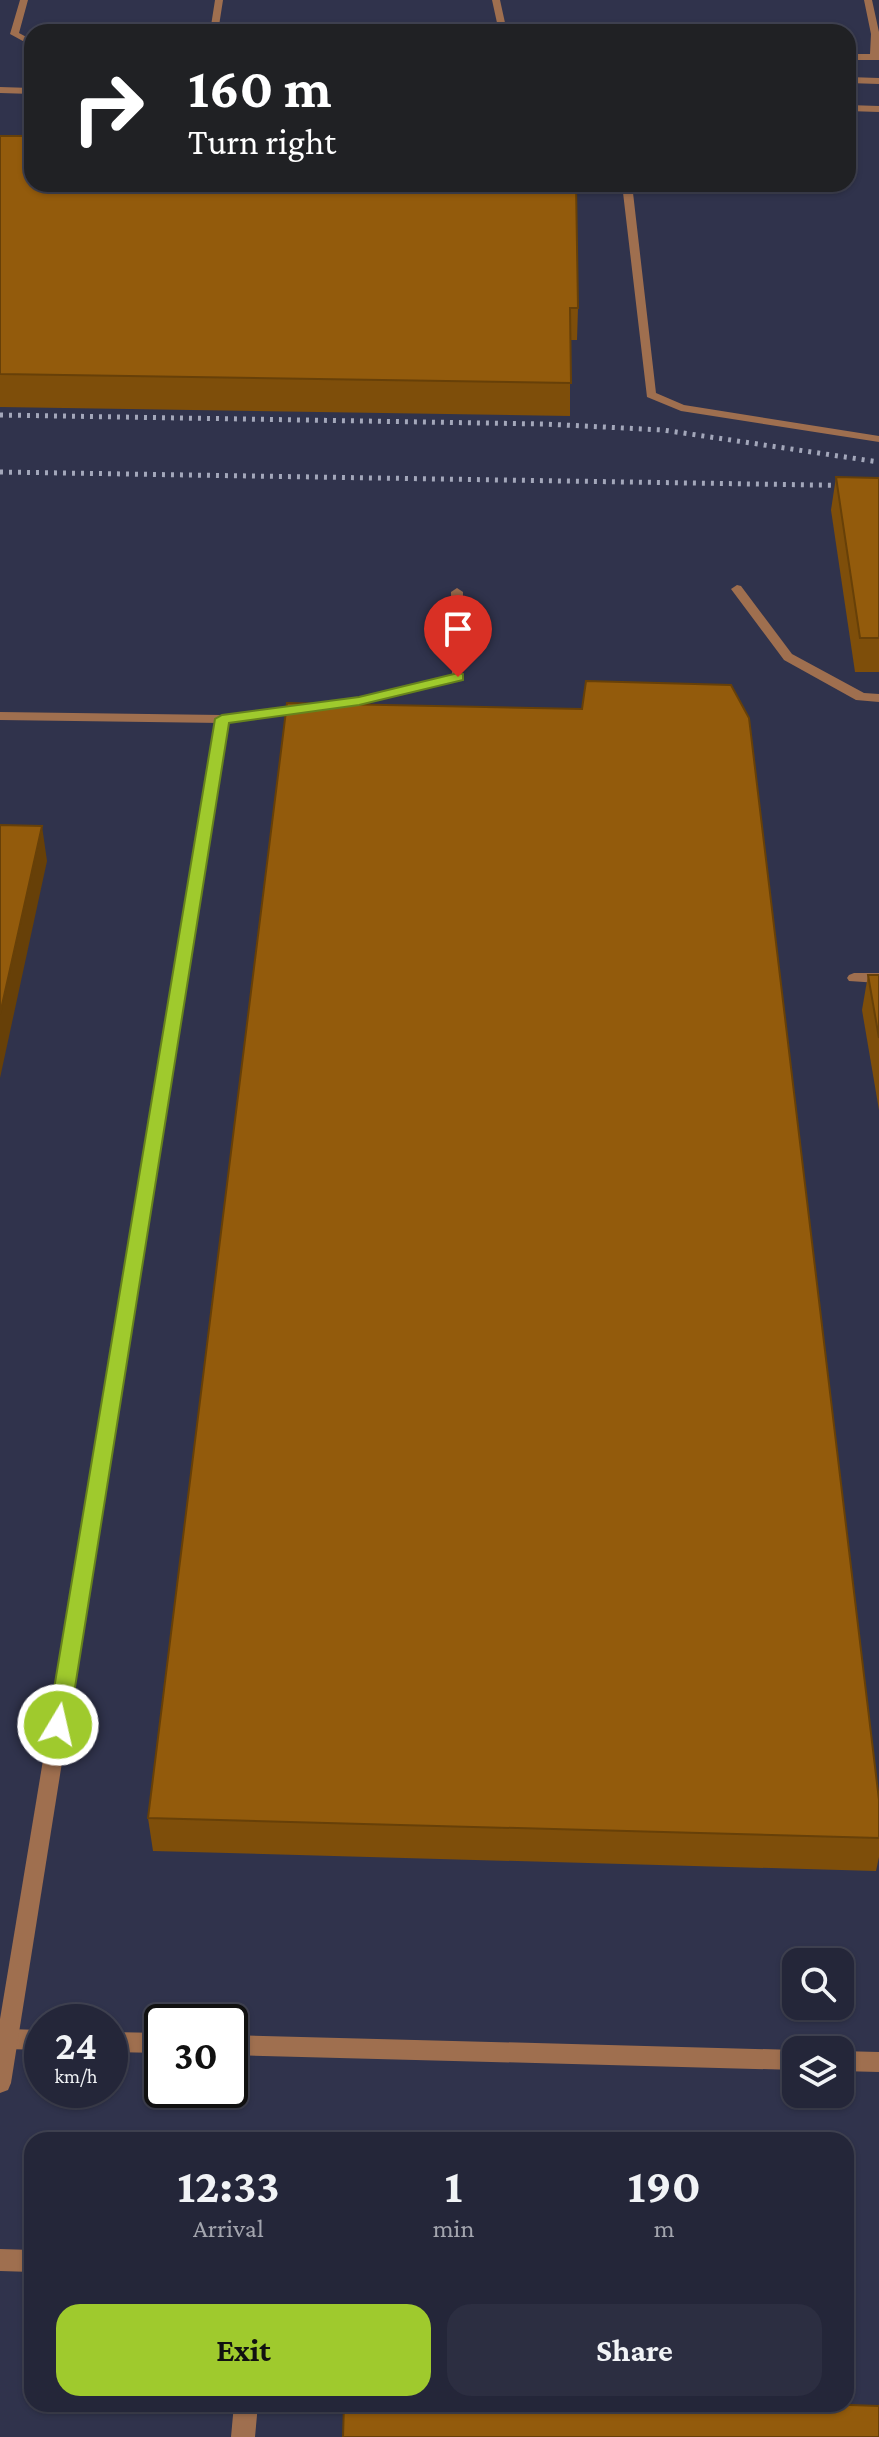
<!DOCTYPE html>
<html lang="en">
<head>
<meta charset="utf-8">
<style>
  :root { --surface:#242639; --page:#2c2e41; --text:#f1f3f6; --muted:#a3a5ae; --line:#414353; --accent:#9fca2d }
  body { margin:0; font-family:"Crimson Pro",serif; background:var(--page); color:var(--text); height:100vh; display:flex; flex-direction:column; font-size:30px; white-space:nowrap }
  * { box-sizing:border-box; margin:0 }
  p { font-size:26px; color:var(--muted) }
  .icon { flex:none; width:44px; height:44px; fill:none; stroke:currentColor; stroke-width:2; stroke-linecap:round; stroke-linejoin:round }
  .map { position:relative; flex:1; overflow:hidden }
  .side { position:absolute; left:24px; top:2132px; width:830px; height:280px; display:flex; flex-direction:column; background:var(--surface); border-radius:24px; box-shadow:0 2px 6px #0004,0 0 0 2px var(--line) }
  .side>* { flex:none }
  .top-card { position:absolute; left:24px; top:24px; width:832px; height:168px; border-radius:24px; box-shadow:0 2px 6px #0004,0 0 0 2px var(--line); background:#202124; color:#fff; overflow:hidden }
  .controls { position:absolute; left:782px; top:1948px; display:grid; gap:16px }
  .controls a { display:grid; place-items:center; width:72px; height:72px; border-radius:16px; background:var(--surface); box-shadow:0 2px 6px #0004,0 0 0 2px var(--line); font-size:40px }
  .speed { position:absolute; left:24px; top:2004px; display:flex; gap:16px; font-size:40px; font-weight:700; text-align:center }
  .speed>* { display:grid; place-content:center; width:104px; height:104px; border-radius:50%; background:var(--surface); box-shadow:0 2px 6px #0004,0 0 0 2px var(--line); line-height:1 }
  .speed small { font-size:20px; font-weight:400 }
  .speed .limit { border:4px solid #111; border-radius:12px; background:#fff; color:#111 }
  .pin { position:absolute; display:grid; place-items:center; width:68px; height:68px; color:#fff; margin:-82px -34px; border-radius:50% 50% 50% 0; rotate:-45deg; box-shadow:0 0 8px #0007 }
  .pin .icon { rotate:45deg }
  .me { position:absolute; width:88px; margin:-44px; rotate:9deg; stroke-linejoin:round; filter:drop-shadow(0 0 6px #0008) }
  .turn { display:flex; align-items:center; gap:28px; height:168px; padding:0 32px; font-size:36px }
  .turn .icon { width:104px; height:104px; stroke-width:2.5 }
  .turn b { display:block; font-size:56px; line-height:68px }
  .eta { display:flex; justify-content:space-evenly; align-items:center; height:136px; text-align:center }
  .eta b { font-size:48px; font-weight:700; line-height:56px }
  .button { display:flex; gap:16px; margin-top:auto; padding:16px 32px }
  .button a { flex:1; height:92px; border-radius:24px; background:var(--accent); color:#111; font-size:32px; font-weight:700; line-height:92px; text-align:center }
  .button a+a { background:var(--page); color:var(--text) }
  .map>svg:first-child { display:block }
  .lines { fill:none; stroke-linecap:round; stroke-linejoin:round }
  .service { fill:#9f6f4f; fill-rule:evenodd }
  .minor { fill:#9f6f4f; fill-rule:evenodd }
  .rail { stroke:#a3a7ba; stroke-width:5; stroke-dasharray:3 6; stroke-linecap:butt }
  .wall { fill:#7e4e0a }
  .shaded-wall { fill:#674008 }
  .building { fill:#935b0c; stroke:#674008; stroke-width:2 }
  .route { fill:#9fca2d; stroke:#67831d; stroke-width:2 }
</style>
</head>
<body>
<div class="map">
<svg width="879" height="2437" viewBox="0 0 879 2437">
  <rect width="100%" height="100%" fill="#30334c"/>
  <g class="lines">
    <g class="service">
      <polygon points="20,0 28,0 19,33 32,40 32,46 10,34"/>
      <polygon points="215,0 223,0 218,32 210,32"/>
      <polygon points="492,0 500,0 507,32 499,32"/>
      <polygon points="864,0 872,0 879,32 879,60 848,60 848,54 870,54 871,34"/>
      <polygon points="848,77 879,78 879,84 848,83"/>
      <polygon points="0,87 32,88 32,94 0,93"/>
      <polygon points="848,105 879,106 879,112 848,111"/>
      <polygon points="622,184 632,184 656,393 684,405 879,436 879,442 681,411 647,397"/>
      <polygon points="737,585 741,586 792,654 864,693 879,694 879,702 856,700 784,660 731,589"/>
      <polygon points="457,588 463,592 462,680 359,705 222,723 0,720 0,712 222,715 359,697 452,675 451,592"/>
      <polygon points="854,973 879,973 879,983 849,981 847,978 849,975"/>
      <polygon points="7,2029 42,2030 42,2050 7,2049 0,2046 0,2032"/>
      <polygon points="110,2032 162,2033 162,2053 110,2052"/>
      <polygon points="230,2035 796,2050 796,2070 230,2055"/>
      <polygon points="840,2051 879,2052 879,2072 840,2071"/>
      <polygon points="0,2249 32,2250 32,2272 0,2271"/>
      <polygon points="234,2404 258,2404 255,2437 231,2437"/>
    </g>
    <polygon class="minor" points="222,715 228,719 11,2083 8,2090 0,2093 0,2019 216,719"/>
    <g class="rail">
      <polyline points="0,415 544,424 663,430 879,462"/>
      <polyline points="0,472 879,486"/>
    </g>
  </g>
  <g class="wall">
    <polygon points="0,136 578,308 577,340 570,340 570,416 0,407"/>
    <polygon points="836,477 879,478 879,672 855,672 831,510"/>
    <polygon points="868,975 879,975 879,1110 862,1010"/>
    <polygon points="879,1800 879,1857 876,1871 153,1851 148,1818"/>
  </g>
  <polygon class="shaded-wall" points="42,826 47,861 0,1078 0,1014"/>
  <g class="building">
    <polygon points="0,136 32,136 32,184 576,184 578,308 570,308 571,383 0,374"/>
    <polygon points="836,477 879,478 879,638 860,638"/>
    <polygon points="586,681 731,685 749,718 879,1800 879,1838 148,1818 287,703 582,709"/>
    <polygon points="0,825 42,826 0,1014"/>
    <polygon points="868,975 879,975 879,1038"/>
    <polygon points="344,2404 821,2404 879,2406 879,2437 343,2437"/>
  </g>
  <polygon class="route" points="458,673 463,674 463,680 359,705 229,723 69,1725 66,1731 58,1734 51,1731 48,1725 215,719 222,715 359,697"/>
</svg>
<div class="controls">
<a><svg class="icon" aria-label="search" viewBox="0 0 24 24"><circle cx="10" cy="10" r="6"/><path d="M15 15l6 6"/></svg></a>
<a><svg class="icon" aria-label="layers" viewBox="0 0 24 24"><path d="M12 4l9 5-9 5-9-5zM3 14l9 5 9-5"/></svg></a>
</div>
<div class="speed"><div>24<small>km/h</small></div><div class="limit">30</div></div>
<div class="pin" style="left:458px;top:677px;background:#d93025"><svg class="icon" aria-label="arrive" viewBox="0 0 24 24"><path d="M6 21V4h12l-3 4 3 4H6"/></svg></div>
<svg class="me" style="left:58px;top:1725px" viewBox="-20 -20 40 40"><circle r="17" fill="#9fca2d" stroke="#fff" stroke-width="3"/><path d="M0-11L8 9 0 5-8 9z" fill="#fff"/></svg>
<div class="top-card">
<div class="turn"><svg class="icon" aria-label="right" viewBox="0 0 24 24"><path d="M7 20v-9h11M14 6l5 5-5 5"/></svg><div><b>160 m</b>Turn right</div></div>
</div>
<section class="side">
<div class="eta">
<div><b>12:33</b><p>Arrival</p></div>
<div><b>1</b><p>min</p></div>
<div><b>190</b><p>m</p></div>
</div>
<div class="button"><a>Exit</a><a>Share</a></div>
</section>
</div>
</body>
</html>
